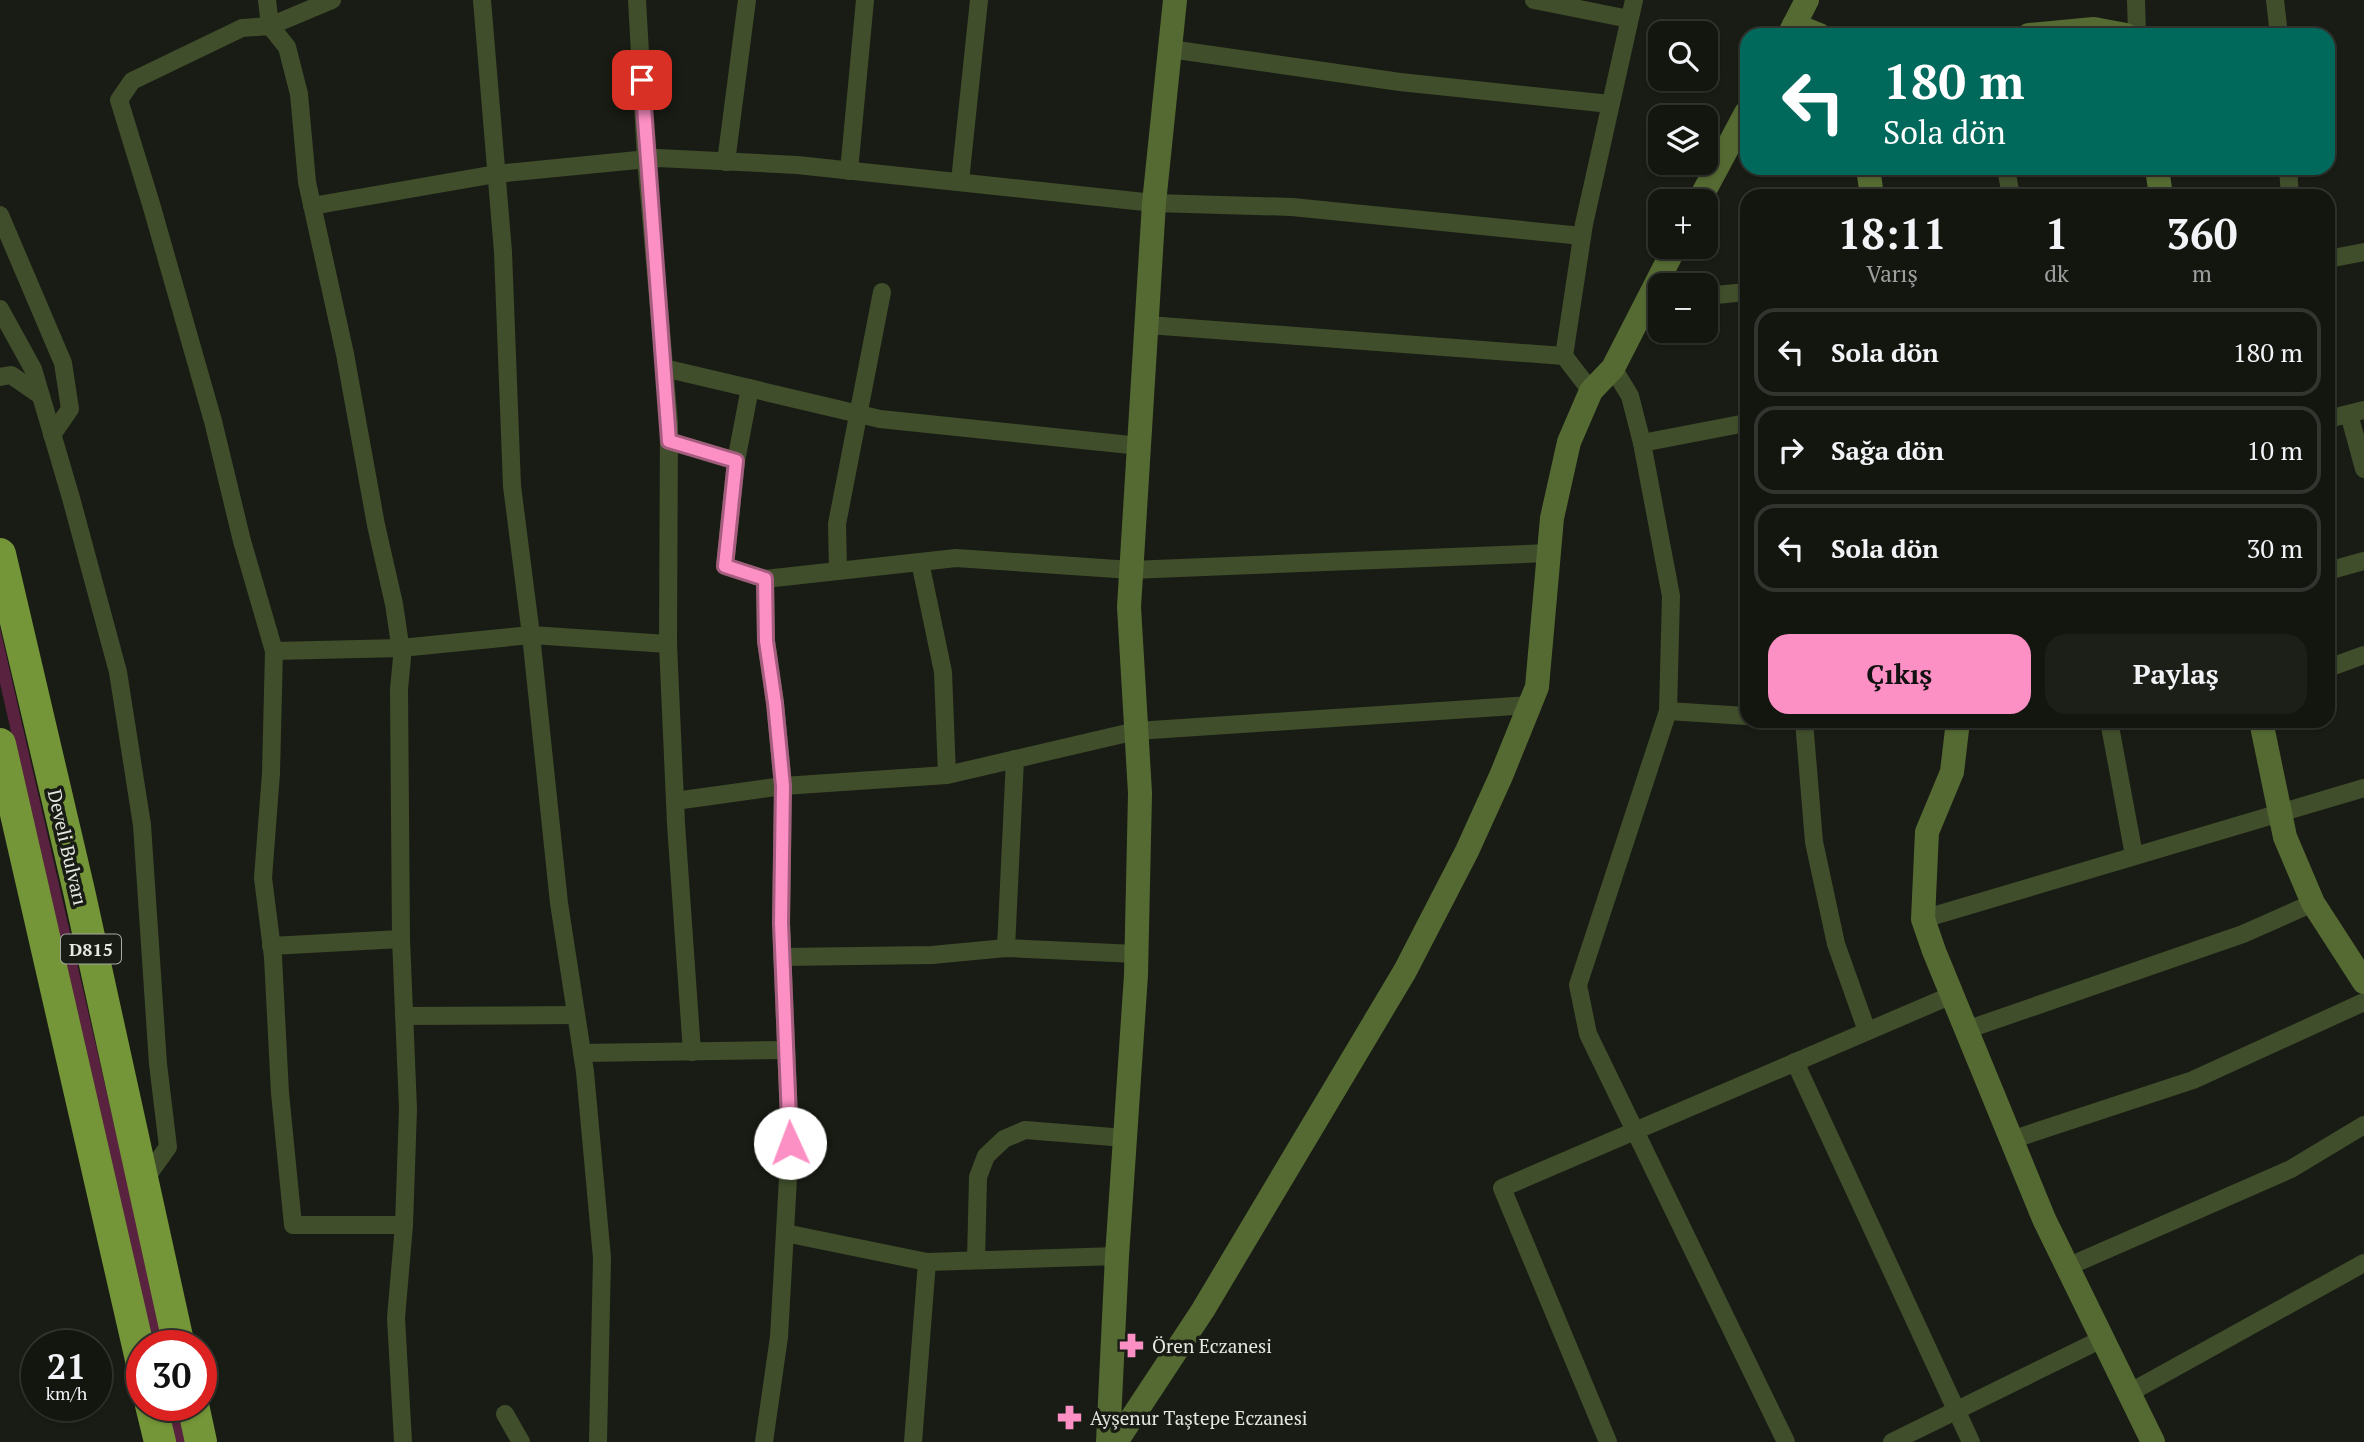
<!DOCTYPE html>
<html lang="tr">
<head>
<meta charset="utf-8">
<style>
  :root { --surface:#13150f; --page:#1c1e18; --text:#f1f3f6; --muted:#9d9f9e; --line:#32342f; --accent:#fc8fc3 }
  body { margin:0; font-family:"PT Serif",serif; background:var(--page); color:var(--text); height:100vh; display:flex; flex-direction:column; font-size:26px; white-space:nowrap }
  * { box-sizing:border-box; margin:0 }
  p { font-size:23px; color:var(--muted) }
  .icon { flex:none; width:38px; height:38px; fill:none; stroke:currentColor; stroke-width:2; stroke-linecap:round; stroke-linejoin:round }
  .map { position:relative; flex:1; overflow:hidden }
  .details { position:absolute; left:1740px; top:189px; width:595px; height:539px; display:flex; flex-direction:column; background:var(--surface); border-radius:21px; box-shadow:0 2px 5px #0004,0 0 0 2px var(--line) }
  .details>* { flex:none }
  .banner { position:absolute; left:1740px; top:28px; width:595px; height:147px; border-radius:21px; box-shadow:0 2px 5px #0004,0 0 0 2px var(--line); background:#00695c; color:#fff; overflow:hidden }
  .fabs { position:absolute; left:1648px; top:21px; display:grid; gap:14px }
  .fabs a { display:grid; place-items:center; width:70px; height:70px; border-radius:14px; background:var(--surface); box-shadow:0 2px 5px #0004,0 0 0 2px var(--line); font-size:35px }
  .speed { position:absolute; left:21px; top:1330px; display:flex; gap:14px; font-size:35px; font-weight:700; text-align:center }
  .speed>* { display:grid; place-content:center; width:91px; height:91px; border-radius:50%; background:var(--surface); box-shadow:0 2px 5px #0004,0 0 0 2px var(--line); line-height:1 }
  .speed small { font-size:18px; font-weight:400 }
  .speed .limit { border:10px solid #d22; background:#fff; color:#111 }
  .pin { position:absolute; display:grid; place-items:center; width:60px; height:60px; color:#fff; margin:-30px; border-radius:14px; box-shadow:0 4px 10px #0006 }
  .me { position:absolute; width:77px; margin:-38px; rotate:358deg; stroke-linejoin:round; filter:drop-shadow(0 0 5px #0008) }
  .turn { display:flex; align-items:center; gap:24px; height:147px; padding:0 28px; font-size:32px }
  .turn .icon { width:91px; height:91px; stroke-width:2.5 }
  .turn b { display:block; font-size:49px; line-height:60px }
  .eta { display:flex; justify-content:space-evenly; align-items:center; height:119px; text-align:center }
  .eta b { font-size:42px; font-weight:800; line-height:49px }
  .primary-button { display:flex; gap:14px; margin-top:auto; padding:14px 28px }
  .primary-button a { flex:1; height:80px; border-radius:21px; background:var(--accent); color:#111; font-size:28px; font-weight:800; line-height:80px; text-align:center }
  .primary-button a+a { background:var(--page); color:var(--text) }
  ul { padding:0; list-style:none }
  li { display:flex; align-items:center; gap:21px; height:88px; margin:0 14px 10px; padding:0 14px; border:4px solid var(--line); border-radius:21px }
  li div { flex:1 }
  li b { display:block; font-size:26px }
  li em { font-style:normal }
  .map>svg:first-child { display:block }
  .green { fill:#59223e }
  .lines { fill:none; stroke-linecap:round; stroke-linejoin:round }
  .street { stroke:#404e2b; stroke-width:18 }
  .secondary { stroke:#556a32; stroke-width:24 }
  .highway { stroke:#749538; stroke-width:32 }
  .route-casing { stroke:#a45d7f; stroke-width:18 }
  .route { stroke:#fc8fc3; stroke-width:12 }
  .labels { text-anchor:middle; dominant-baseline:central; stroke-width:7; stroke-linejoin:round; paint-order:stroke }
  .shield { fill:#191c14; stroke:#a8aaa4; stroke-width:2 }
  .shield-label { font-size:18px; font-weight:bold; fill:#e5e7e2 }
  .street-label { font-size:19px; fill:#e5e7e2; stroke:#191c14 }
  .poi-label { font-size:19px; fill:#e5e7e2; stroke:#191c14; text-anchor:start }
</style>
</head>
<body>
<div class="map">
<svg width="2364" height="1442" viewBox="0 0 2364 1442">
  <rect width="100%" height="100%" fill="#191c14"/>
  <g class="green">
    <polygon points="0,628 165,1346 150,1346 0,683"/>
    <polygon points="164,1405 178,1405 186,1442 172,1442"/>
  </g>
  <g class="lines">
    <g class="street">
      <polyline points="267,0 270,26 332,0"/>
      <polyline points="482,0 503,252 512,486 531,635 559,903 585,1072 602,1258 598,1442"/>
      <polyline points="637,0 646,159 669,423 668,644 676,824 692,1052"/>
      <polyline points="1534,0 1629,19"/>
      <polyline points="2136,0 2137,35"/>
      <polyline points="2275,0 2279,35"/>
      <polyline points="1170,49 1400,82 1610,104"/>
      <polyline points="726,162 747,0"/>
      <polyline points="2006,168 2011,196"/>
      <polyline points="2288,168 2290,196"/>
      <polyline points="849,171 865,0"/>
      <polyline points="960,181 979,0"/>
      <polyline points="312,206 496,174 658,158 797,165 1154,203 1292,207 1582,236"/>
      <polyline points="0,215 63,363 70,409 52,435"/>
      <polyline points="2328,259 2364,252"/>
      <polyline points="1706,296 1746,292"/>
      <polyline points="0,309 33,369 71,498 118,672 142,825 158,1064 168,1147 143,1182"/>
      <polyline points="1148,325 1564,356 1591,391"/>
      <polyline points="1564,356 1584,224 1634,0"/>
      <polyline points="664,368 880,419 1140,446"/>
      <polyline points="1613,368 1630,396 1642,443 1671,596 1668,711 1578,985 1588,1034 1786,1442"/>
      <polyline points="0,377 11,375 40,395"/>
      <polyline points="750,388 736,461 725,566 765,579 956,558 1131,570 1549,553"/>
      <polyline points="2349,414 2364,469"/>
      <polyline points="2328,419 2364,410"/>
      <polyline points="669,441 736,461"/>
      <polyline points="1642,443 1746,423"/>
      <polyline points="920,562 943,672 947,775"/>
      <polyline points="838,571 837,524 882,292"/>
      <polyline points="2328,571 2364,561"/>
      <polyline points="274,651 401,648 531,635 668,644"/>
      <polyline points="2328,668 2364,655"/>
      <polyline points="1668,711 1746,716"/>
      <polyline points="1804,721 1814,842 1836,944 1867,1031"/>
      <polyline points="2109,721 2134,855"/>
      <polyline points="675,801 783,786 947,775 1136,731 1530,705"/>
      <polyline points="1923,919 2364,788"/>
      <polyline points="271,946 401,939"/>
      <polyline points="1006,948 1015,759"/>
      <polyline points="782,957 932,955 1006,948 1136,954"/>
      <polyline points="404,1016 576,1015"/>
      <polyline points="1966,1030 2243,934 2313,903"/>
      <polyline points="582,1053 786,1050"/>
      <polyline points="1795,1062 1971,1442"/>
      <polyline points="2011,1140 2193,1080 2364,1002"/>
      <polyline points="785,1233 927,1262 1117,1256"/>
      <polyline points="976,1260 978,1177 986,1156 1004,1139 1025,1130 1125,1138"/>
      <polyline points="2067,1267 2291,1169 2364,1125"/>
      <polyline points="2129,1393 2364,1263"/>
      <polyline points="505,1414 521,1442"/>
      <polyline points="403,1442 396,1318 404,1225 408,1109 401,939 399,689 402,658 394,604 376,525 345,354 307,182 299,94 287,47 270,26 242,28 132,81 119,100 151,204 213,421 242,541 274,651 271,773 263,878 273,957 280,1093 293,1225 404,1225"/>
      <polyline points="764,1442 779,1337 790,1143 781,923 783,786 775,703 766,641 765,579"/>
      <polyline points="913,1442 927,1262"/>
      <polyline points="1608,1442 1502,1188 1952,995"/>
      <polyline points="1892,1442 2102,1339"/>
    </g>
    <g class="secondary">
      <polyline points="1794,25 1819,35"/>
      <polyline points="1789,35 1807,0"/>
      <polyline points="2029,35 2094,29 2126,35"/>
      <polyline points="1868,168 1872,196"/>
      <polyline points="2157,168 2161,196"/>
      <polyline points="1699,201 1746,113"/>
      <polyline points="1958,721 1952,772 1927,832 1923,919 1934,951 2044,1219 2153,1442"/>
      <polyline points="2261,721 2285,837 2313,903 2364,982"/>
      <polyline points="1108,1442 1117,1256 1136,975 1140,793 1129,607 1154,203 1175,0"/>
      <polyline points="1116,1442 1203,1310 1405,971 1467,851 1501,776 1537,687 1552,518 1569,442 1591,391 1613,368 1675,247"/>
    </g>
    <g class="highway">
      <polyline points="0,554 79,891 179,1346"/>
      <polyline points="0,744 142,1364"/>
      <polyline points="151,1405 160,1442"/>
      <polyline points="193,1405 201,1442"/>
    </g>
  </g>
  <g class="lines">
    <defs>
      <polyline id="route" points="642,80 669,441 736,461 725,566 765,579 766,641 775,703 783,786 781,923 790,1143"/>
    </defs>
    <use href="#route" class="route-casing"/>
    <use href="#route" class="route"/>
  </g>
  <defs>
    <symbol id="pharmacy-bare" viewBox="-9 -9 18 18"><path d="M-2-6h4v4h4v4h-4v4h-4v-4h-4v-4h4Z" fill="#fc8fc3" stroke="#191c14" stroke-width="2.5" paint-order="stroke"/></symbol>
  </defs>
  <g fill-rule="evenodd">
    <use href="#pharmacy-bare" x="1114" y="1328" width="35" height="35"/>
    <use href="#pharmacy-bare" x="1052" y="1400" width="35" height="35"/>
  </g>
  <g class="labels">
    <rect class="shield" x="61" y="934.5" width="60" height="29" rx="5"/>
    <g class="shield-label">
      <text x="91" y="949">D815</text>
    </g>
    <g class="street-label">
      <text transform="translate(68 847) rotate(77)">Develi Bulvarı</text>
    </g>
    <g class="poi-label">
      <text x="1152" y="1345">Ören Eczanesi</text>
      <text x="1090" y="1417">Ayşenur Taştepe Eczanesi</text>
    </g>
  </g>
</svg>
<div class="fabs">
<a><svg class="icon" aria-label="search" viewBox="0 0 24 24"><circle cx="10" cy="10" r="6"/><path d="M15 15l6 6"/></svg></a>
<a><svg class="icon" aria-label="layers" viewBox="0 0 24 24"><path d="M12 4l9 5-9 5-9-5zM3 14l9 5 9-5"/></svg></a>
<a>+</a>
<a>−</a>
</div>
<div class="speed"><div>21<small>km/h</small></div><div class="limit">30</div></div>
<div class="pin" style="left:642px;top:80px;background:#d93025"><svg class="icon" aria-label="arrive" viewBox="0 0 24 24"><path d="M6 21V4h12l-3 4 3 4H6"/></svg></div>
<svg class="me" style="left:790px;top:1143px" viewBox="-20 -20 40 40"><circle r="19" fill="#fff"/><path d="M0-13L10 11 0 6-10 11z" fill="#fc8fc3"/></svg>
<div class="banner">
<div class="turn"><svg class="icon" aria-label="left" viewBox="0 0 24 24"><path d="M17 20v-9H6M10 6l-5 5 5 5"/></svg><div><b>180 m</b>Sola dön</div></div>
</div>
<section class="details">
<div class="eta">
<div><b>18:11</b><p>Varış</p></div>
<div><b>1</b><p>dk</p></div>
<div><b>360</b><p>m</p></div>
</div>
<ul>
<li><svg class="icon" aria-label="left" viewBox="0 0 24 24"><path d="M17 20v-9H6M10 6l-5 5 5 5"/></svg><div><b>Sola dön</b></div><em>180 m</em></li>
<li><svg class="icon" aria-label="right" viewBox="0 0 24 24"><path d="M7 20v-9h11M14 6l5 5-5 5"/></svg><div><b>Sağa dön</b></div><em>10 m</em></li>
<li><svg class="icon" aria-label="left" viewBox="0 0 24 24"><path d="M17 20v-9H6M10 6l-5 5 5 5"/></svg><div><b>Sola dön</b></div><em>30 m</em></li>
</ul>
<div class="primary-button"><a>Çıkış</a><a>Paylaş</a></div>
</section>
</div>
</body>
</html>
